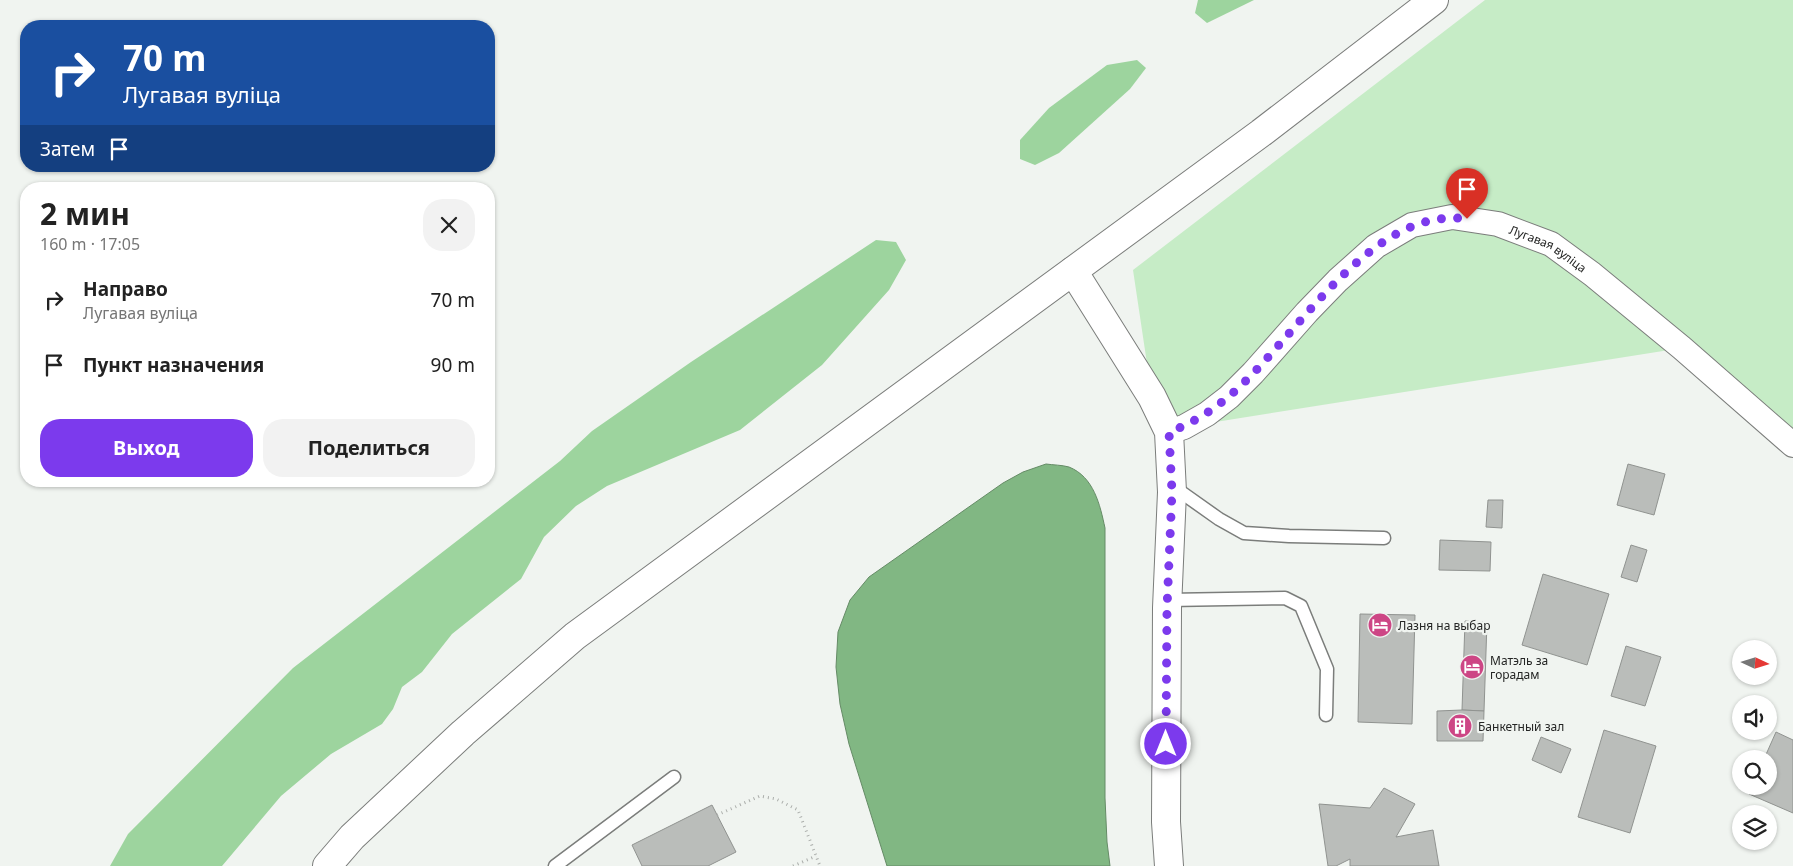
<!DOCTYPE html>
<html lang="ru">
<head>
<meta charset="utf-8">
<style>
  :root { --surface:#fff; --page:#f2f2f2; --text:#222; --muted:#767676; --accent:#7c3aed }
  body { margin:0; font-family:"Noto Sans",sans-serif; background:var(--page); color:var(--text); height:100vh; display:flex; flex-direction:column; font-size:19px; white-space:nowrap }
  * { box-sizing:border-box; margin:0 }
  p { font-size:16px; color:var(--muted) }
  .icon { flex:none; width:28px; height:28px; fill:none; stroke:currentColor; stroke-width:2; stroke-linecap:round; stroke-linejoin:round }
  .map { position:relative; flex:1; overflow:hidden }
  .sheet { position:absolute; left:20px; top:182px; width:475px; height:305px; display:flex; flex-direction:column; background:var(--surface); border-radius:20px; box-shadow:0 1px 4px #0004 }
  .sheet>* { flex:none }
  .banner { position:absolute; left:20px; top:20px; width:475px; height:152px; border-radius:20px; box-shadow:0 1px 4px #0004; background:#1a4fa0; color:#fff; overflow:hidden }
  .needle { width:32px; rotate:94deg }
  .controls { position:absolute; left:1732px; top:640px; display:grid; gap:10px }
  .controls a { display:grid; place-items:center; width:45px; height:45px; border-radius:50%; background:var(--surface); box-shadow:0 1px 4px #0004; font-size:25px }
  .pin { position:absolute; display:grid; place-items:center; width:42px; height:42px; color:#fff; margin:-51px -21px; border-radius:50% 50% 50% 0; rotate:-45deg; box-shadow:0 0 5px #0007 }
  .pin .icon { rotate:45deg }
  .me { position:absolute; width:55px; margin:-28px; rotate:0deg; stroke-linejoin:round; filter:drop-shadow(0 0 4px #0008) }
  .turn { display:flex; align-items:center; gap:18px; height:105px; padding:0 20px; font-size:22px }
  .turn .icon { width:65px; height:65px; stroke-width:2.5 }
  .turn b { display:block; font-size:35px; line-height:42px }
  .then { display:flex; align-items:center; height:48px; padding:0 20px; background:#0003; gap:10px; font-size:19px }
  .round { display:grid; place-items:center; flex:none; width:52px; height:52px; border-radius:20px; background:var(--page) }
  .headline { display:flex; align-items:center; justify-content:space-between; height:85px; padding:0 20px }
  h1 { font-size:30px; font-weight:700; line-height:38px }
  .cta { display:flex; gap:10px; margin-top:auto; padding:10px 20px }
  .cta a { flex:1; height:58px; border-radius:20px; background:var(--accent); color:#fff; font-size:20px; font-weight:700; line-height:58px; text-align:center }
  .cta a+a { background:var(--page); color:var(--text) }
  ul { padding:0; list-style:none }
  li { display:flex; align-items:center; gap:15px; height:65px; padding:0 20px }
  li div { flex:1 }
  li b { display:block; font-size:19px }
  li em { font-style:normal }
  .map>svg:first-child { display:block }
  .green { fill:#c6ecc6 }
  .forest { fill:#9dd49e }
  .water { fill:#81b783; stroke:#658b66 }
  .building { fill:#babdba; stroke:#909390 }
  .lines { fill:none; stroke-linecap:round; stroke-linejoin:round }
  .lane-casing { stroke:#7b7d7b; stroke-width:15 }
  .street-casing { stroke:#7b7d7b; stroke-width:26 }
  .secondary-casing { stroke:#7b7d7b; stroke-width:30 }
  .path { stroke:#abaeab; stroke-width:3; stroke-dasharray:1 4; stroke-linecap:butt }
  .lane { stroke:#fff; stroke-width:12 }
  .street { stroke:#fff; stroke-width:24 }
  .secondary { stroke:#fff; stroke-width:28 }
  .route { stroke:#7c3aed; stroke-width:9; stroke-dasharray:0 16.2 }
  .labels { text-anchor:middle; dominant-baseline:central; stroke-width:4.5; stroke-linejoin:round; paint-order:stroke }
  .street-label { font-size:12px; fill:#242524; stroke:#f0f4f0 }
  .poi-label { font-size:12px; fill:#242524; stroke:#f0f4f0; text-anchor:start }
</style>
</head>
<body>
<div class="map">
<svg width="1793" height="866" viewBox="0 0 1793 866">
  <rect width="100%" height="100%" fill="#f0f4f0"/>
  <polygon class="green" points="1485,0 1793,0 1793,445 1682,348 1184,427 1152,397 1133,270"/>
  <g class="forest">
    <polygon points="1198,0 1254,0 1207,23 1195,13"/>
    <polygon points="1137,60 1146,68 1130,89 1059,153 1035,165 1020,159 1020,140 1049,108 1107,65"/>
    <polygon points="876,240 896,242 906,260 889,290 822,365 740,430 607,486 576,506 544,537 521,579 452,634 422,672 402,687 393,709 382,724 331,754 281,796 222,866 110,866 128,834 293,668 560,461 592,431 691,362"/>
  </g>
  <path class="water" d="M 1046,464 C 1053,465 1062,465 1069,467 C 1094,477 1100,505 1105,528 L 1105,798 L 1107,842 L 1110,866 L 887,866 L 849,744 L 840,704 L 836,667 L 838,632 L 850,600 L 869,577 L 1003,483 L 1023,472 Z"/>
  <g class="building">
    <polygon points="1628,464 1665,474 1654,515 1617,505"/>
    <polygon points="1488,500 1503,500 1502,528 1486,527"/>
    <polygon points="1440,540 1491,542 1490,571 1439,570"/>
    <polygon points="1631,545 1647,550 1637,582 1621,577"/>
    <polygon points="1543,574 1609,594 1587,665 1522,645"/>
    <polygon points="1360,614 1415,615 1412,724 1358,722"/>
    <polygon points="1465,621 1487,622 1484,711 1462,710"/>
    <polygon points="1626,646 1661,657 1645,706 1611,696"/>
    <polygon points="1462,710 1484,711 1483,741 1437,741 1437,711"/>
    <polygon points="1604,730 1656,746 1630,833 1578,817"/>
    <polygon points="1776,732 1793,740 1793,813 1749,794 1752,786 1769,786 1769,759 1764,759"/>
    <polygon points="1541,737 1571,749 1561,773 1532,760"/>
    <polygon points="1384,788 1415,804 1396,837 1433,830 1439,866 1350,866 1350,859 1336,866 1328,866 1319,804 1370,808"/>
    <polygon points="712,805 736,852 708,866 642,866 632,845"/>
  </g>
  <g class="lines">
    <defs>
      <g id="lane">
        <polyline points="1171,485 1219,519 1244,533 1289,536 1384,538"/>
        <polyline points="1168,600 1285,598 1301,606 1327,669 1326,715"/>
        <polyline points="555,866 674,777"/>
      </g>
      <g id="street">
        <path id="s1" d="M 1169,432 L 1184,427 L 1207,414 L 1229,397 L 1253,373 L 1307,312 L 1338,280 L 1376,246 L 1412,225 L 1452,217 L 1498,224 L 1551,244 L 1592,274 L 1682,348 L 1793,445"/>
      </g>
      <g id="secondary">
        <polyline points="1073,271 1152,397 1169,432 1172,492 1167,608 1166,822 1169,866"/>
        <polyline points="327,866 352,837 463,733 575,636 1261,133 1434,0"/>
      </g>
    </defs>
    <use href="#lane" class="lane-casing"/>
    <use href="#street" class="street-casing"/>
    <use href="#secondary" class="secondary-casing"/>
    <g class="path">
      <polyline points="717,815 760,796 776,799 798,810 820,866"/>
      <polyline points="793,866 816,856"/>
    </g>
    <use href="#lane" class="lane"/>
    <use href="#street" class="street"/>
    <use href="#secondary" class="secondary"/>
  </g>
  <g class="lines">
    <path class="route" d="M 1166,744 L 1167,608 L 1172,492 L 1169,432 C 1191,424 1210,412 1228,397 C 1294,343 1369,205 1467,219"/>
  </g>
  <defs>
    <symbol id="hotel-disc" viewBox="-11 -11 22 22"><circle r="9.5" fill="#cd4685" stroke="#f0f4f0"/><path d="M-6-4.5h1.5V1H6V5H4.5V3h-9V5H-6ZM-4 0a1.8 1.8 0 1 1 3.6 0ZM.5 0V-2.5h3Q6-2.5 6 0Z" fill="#fff"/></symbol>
    <symbol id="building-disc" viewBox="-11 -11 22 22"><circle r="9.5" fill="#cd4685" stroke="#f0f4f0"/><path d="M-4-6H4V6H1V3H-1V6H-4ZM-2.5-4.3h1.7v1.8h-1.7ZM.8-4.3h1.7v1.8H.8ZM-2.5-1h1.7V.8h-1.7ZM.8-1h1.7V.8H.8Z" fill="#fff"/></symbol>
  </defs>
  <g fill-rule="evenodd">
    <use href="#hotel-disc" x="1366" y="611" width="28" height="28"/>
    <use href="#hotel-disc" x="1458" y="653" width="28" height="28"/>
    <use href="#building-disc" x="1446" y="712" width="28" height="28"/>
  </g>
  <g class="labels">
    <g class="street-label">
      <text stroke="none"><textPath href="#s1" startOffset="466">Лугавая вуліца</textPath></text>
    </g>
    <g class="poi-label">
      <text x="1398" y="625">Лазня на выбар</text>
      <text x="1490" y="660">Матэль за<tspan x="1490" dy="14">горадам</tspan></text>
      <text x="1478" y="726">Банкетный зал</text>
    </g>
  </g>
</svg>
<div class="controls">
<a><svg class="needle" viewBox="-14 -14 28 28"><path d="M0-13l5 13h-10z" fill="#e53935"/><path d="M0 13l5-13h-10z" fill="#767676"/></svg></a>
<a><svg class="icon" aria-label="sound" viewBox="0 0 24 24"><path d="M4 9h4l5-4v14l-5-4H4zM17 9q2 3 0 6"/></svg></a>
<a><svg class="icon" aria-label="search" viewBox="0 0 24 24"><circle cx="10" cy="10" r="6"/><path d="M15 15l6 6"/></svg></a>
<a><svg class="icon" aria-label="layers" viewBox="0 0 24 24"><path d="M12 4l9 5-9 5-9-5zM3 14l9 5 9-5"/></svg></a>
</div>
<div class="pin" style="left:1467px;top:219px;background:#d93025"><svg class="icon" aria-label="arrive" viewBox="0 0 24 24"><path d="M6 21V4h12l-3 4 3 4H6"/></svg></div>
<svg class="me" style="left:1166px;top:744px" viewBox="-20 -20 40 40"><circle r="17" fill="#7c3aed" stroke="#fff" stroke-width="3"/><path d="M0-11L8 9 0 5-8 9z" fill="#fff"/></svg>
<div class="banner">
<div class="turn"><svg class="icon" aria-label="right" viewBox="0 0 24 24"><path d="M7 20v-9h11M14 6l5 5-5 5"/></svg><div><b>70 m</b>Лугавая вуліца</div></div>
<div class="then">Затем<svg class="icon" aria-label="arrive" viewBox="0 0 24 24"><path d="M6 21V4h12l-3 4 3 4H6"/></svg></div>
</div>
<section class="sheet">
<div class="headline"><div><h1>2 мин</h1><p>160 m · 17:05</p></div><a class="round"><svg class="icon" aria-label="close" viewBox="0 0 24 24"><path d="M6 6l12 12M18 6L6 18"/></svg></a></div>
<ul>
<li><svg class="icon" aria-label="right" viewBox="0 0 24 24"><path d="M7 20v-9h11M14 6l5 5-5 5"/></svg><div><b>Направо</b><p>Лугавая вуліца</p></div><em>70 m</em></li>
<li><svg class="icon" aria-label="arrive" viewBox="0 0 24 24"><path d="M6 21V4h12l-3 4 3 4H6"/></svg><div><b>Пункт назначения</b></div><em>90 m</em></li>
</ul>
<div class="cta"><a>Выход</a><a>Поделиться</a></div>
</section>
</div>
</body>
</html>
